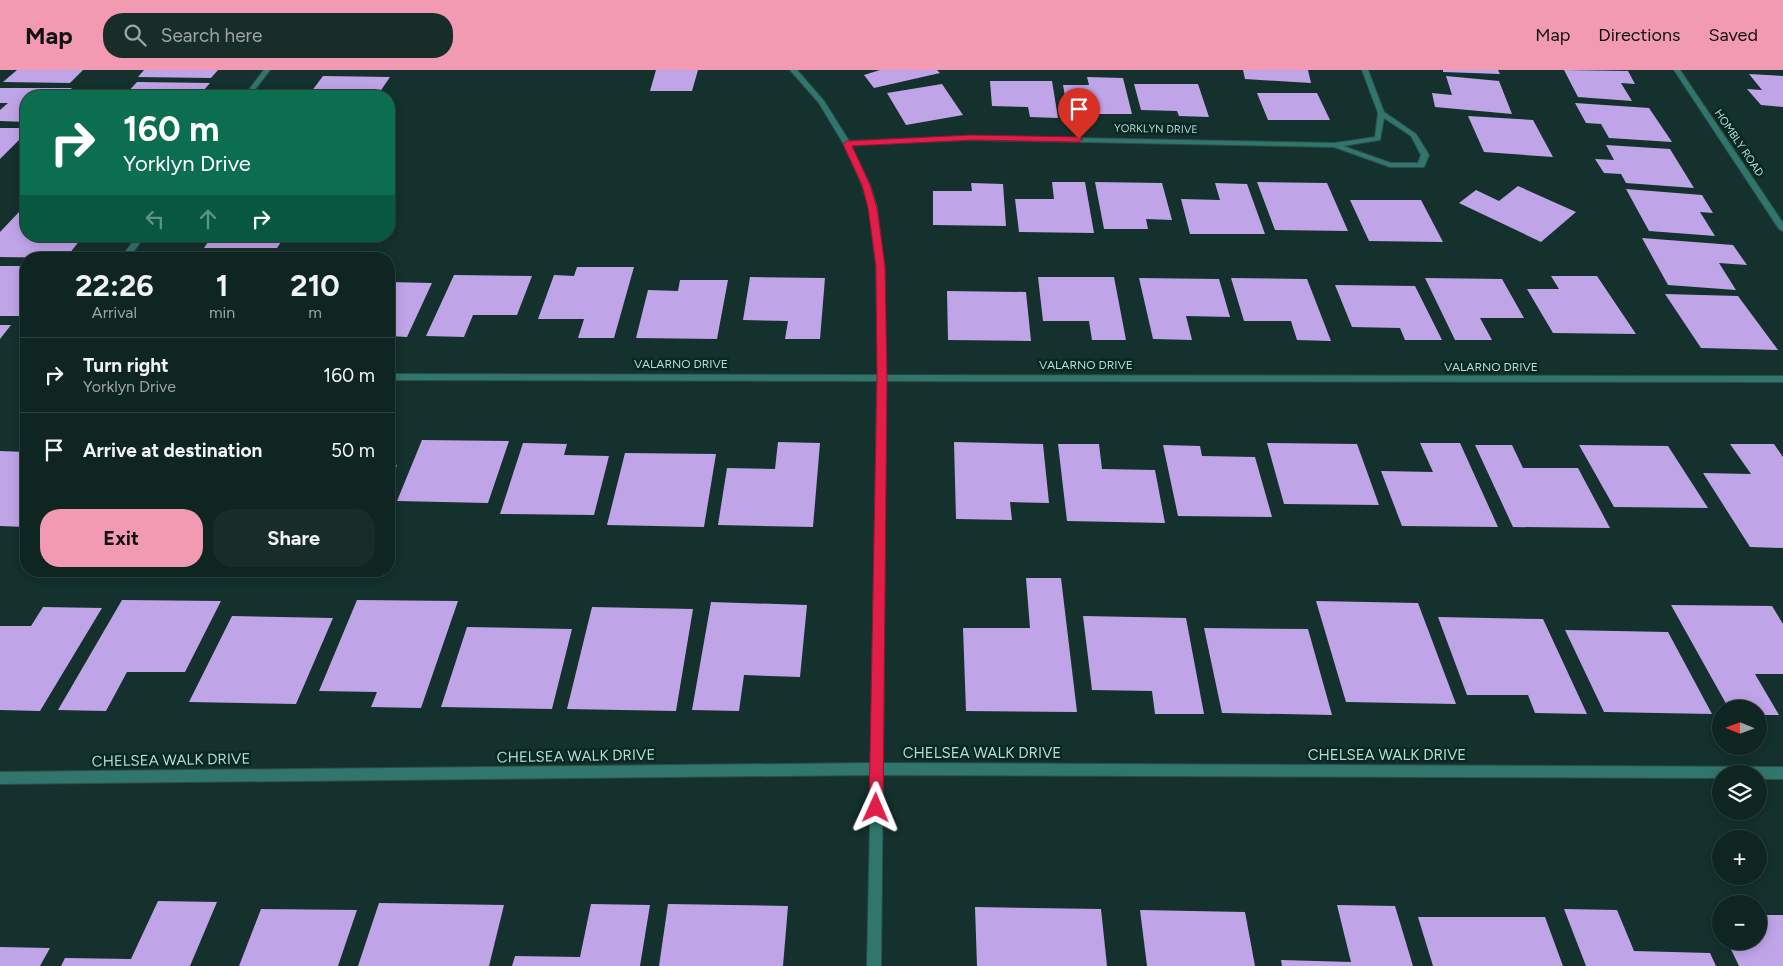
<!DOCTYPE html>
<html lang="en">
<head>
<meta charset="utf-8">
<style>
  :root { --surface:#0f2522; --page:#182d2a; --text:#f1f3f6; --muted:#9ba5a5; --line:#2f4240; --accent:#f19ab1 }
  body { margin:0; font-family:Figtree,sans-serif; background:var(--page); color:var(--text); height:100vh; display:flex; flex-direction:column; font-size:19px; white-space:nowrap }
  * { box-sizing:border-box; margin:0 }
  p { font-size:16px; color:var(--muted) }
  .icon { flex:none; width:28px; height:28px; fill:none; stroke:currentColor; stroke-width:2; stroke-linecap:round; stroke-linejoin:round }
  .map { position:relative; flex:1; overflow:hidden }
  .drawer { position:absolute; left:20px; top:182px; width:375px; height:325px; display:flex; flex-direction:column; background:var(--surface); border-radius:20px; box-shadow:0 2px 12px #0003,0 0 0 1px var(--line) }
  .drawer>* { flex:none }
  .guide { position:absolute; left:20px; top:20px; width:375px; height:152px; border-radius:20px; box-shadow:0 2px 12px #0003,0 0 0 1px var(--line); background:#0b6e4f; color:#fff; overflow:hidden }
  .needle { width:32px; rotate:271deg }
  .fabs { position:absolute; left:1712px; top:630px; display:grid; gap:10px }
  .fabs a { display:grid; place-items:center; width:55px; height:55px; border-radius:50%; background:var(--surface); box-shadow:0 2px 12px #0003,0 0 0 1px var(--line); font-size:25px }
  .pin { position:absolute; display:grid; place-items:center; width:42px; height:42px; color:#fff; margin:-51px -21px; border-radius:50% 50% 50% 0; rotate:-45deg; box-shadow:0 0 5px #0007 }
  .pin .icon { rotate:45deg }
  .me { position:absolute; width:55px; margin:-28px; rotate:1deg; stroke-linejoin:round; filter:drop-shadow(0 0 4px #0008) }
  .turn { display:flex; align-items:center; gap:18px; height:105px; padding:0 20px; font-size:22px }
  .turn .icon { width:65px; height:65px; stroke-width:2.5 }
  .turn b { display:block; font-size:35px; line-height:42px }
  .lanes { display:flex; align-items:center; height:48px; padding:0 20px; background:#0003; justify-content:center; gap:25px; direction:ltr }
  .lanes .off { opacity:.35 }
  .eta { display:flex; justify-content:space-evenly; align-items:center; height:85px; text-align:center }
  .eta b { font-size:30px; font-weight:700; line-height:35px }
  .primary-button { display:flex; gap:10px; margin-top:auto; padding:10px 20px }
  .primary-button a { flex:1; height:58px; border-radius:20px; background:var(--accent); color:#111; font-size:20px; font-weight:700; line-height:58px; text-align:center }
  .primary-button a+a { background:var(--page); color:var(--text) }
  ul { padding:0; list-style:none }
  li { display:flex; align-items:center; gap:15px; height:75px; padding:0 20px; border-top:1px solid var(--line) }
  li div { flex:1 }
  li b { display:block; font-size:19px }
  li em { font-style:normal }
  header { display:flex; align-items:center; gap:30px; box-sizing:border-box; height:70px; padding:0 25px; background:var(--accent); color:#111 }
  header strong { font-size:24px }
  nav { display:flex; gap:28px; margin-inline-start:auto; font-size:18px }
  .search { width:350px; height:45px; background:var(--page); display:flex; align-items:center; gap:12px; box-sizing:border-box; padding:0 18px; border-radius:20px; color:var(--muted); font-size:19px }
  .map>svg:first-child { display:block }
  .building { fill:#c0a4e8 }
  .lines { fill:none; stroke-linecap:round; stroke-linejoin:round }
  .minor-casing { stroke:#2d4d48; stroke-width:2 }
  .minor { fill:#31766c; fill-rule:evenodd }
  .route { fill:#e11d48; stroke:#92132f }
  .labels { text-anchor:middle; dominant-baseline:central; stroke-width:5; stroke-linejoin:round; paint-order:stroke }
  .far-street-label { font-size:11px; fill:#b3ddd5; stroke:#092723 }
  .street-label { font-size:12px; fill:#b3ddd5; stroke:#092723 }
  .near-street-label { font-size:15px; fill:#b3ddd5; stroke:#092723 }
</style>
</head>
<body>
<header>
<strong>Map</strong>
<div class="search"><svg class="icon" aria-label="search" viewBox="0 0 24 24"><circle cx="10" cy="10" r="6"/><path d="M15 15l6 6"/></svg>Search here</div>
<nav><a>Map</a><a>Directions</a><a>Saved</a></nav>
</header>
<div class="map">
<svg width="1783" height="896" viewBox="0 0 1783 896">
  <rect width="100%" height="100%" fill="#14312d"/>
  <g class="building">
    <polygon points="17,0 83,0 70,13 3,12"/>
    <polygon points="144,0 218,0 211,8 138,7"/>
    <polygon points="656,0 698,0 692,21 650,21"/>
    <polygon points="880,0 937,0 940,3 874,18 864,5"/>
    <polygon points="1243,0 1308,0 1311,13 1245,9"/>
    <polygon points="1443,0 1498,0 1500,4 1443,2"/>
    <polygon points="1564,0 1628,1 1635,14 1621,13 1632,31 1578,27"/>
    <polygon points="1749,4 1783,6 1783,37 1761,35 1747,19 1762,20"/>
    <polygon points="323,6 390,7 377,26 308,26"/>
    <polygon points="1446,6 1499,11 1512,44 1435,37 1432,23 1452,25"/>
    <polygon points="1087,7 1123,8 1132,44 1068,44 1063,15 1089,15"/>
    <polygon points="990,11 1052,11 1058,48 1030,47 1028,37 992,36"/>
    <polygon points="137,12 210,13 199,26 124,26"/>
    <polygon points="942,14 963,45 906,55 887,23"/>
    <polygon points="1134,14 1198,14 1209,47 1179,46 1177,41 1141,40"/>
    <polygon points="0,18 72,18 64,26 26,26 26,52 0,51 0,40 8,33 0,33"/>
    <polygon points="1257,23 1317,23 1330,50 1268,50"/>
    <polygon points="1575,33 1649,38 1672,72 1609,68 1601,54 1586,53"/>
    <polygon points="1468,46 1533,50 1553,87 1484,82"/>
    <polygon points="0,58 26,58 26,63 0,89"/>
    <polygon points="1606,75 1670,79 1694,118 1626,113 1621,104 1604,103 1595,89 1614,90"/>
    <polygon points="1052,112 1085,112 1094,163 1019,162 1015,129 1054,129"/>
    <polygon points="1095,112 1162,113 1172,150 1146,149 1148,159 1104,159"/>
    <polygon points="1257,112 1327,113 1348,161 1275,160"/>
    <polygon points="971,113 1003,114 1006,156 933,155 933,121 972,121"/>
    <polygon points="1215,113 1247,114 1265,164 1190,164 1181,129 1220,130"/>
    <polygon points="1518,116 1576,142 1541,172 1459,133 1476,120 1499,131"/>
    <polygon points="1626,119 1702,125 1713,143 1700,142 1715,166 1649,161"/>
    <polygon points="1350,130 1421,130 1443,172 1369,171"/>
    <polygon points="19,142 26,142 26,166 53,166 49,170 80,170 66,188 0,187 0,162"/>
    <polygon points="212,166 285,166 277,178 204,178"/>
    <polygon points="1642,168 1733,175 1747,195 1719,193 1736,220 1668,215"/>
    <polygon points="0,196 26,196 26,238 19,246 0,246"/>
    <polygon points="577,197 634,197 614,268 578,268 584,249 538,249 554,205 574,206"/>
    <polygon points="454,205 532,206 517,245 473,245 464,267 426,266"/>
    <polygon points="1551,206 1597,206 1636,264 1553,263 1527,219 1559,219"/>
    <polygon points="750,207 825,208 820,269 785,269 788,251 743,250"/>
    <polygon points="1038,207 1114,207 1126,270 1092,270 1089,251 1043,251"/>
    <polygon points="1139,208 1219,209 1230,247 1186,246 1192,270 1153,269"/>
    <polygon points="1231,208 1307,209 1331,271 1297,270 1291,251 1244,251"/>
    <polygon points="1425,208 1502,209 1524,248 1480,248 1492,270 1455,270"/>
    <polygon points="680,210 728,210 717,269 636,268 648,220 678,221"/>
    <polygon points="389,212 432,213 407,267 389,266"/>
    <polygon points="1335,215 1415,216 1442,270 1405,270 1400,258 1352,257"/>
    <polygon points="947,221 1026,222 1031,271 948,270"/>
    <polygon points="1665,224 1738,226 1778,280 1701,278"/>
    <polygon points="0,255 11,255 0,269"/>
    <polygon points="422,370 509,371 488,433 397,431"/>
    <polygon points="778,372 820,373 813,457 718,455 727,398 775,399"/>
    <polygon points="954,372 1043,374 1049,433 1010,432 1012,450 956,449"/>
    <polygon points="523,373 567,374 564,385 609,386 594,445 500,444"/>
    <polygon points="1267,373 1357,374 1379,435 1284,434"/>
    <polygon points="1420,373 1460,373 1498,457 1402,456 1381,401 1433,402"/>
    <polygon points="1058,374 1099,374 1102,399 1155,400 1165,453 1067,451"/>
    <polygon points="1730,374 1774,374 1783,387 1783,478 1750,477 1703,403 1751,404"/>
    <polygon points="1163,375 1200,376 1202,386 1255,387 1272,447 1178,446"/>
    <polygon points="1475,375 1512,375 1523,398 1578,398 1610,458 1513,457"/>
    <polygon points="1579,375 1668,376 1708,438 1614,437"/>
    <polygon points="0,381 26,382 26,393 21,400 26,401 25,457 0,456"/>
    <polygon points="625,383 716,384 704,457 607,455"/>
    <polygon points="389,395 397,395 389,414"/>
    <polygon points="1026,508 1061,508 1077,642 966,641 963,558 1030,558"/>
    <polygon points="122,530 221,531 185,602 127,602 106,641 58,640"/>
    <polygon points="357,530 458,531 421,638 371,637 377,622 319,621"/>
    <polygon points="1316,531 1418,533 1456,634 1346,632"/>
    <polygon points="711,532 807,535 800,607 744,605 739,641 692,640"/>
    <polygon points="1671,535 1772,536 1783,554 1783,604 1755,604 1779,645 1759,645 1759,639 1729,639"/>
    <polygon points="43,537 102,538 40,641 0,640 0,556 31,556"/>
    <polygon points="592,537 693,539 676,641 567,639"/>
    <polygon points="232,546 333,548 296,634 189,632"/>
    <polygon points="1083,546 1186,548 1204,644 1155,644 1152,621 1092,620"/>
    <polygon points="1438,547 1543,549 1587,644 1535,643 1528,625 1467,625"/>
    <polygon points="467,557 572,559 552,639 441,637"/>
    <polygon points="1204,558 1308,559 1332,645 1222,643"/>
    <polygon points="1565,560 1668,562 1712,644 1604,642"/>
    <polygon points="158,831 217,832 190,896 61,896 65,888 131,889"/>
    <polygon points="379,833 504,835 489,896 358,896"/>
    <polygon points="591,834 650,835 640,896 512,896 515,886 580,887"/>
    <polygon points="668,834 788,836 783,896 659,896"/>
    <polygon points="1337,835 1395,836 1413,896 1282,896 1281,890 1351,892"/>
    <polygon points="975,837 1101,839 1107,896 977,896"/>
    <polygon points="261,839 357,840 338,896 239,896"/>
    <polygon points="1564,839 1617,840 1634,881 1710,883 1716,896 1586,896"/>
    <polygon points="1140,840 1245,842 1255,896 1147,896"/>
    <polygon points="1759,845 1783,845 1783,896 1739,896 1727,871 1759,871"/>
    <polygon points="1418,847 1545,847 1563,896 1433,896"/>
    <polygon points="0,877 50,878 40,896 0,896"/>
  </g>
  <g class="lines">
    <defs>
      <g id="minor">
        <polygon points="264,0 270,0 250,26 244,26"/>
        <path d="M 790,0 L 797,0 L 824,31 L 849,71 L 972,66 L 1335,73 L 1375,67 L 1378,43 L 1362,0 L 1368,0 L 1384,42 L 1416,64 L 1429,85 L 1424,97 L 1390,97 L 1334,77 L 972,70 L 851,75 L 870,115 L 877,137 L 884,196 L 886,305 L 1783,306 L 1783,312 L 886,311 L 883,693 L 1783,697 L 1783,709 L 1759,709 L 1759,704 L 1721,704 L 1721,708 L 883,705 L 881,896 L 867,896 L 871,705 L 0,714 L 0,702 L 871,693 L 877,311 L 389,310 L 389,304 L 878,305 L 876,196 L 869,137 L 862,115 L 843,73 L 819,33 ZM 1384,48 L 1411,66 L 1421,85 L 1418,93 L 1391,93 L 1343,76 L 1380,70 Z"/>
        <polygon points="1674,0 1680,0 1783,153 1783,161 1779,159"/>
        <polygon points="137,166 145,166 128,189 120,189"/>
      </g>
    </defs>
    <use href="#minor" class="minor-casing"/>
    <use href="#minor" class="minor"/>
  </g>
  <polygon class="route" points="972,65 1079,67 1083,69 1079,72 972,70 852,76 870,115 877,138 885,196 887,307 883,738 881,743 876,745 871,743 869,738 877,307 876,196 868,138 862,115 843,74 847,71"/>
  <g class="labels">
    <g class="far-street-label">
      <text transform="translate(1156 59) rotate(1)">YORKLYN DRIVE</text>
      <text transform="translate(1739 73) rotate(56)">HOMBLY ROAD</text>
    </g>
    <g class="street-label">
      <text x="681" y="294">VALARNO DRIVE</text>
      <text x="1086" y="295">VALARNO DRIVE</text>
      <text x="1491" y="297">VALARNO DRIVE</text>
    </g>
    <g class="near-street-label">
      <text x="982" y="683">CHELSEA WALK DRIVE</text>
      <text x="1387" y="685">CHELSEA WALK DRIVE</text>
      <text transform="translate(576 686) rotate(-1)">CHELSEA WALK DRIVE</text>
      <text transform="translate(171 690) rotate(-1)">CHELSEA WALK DRIVE</text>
    </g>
  </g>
</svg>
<div class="fabs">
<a><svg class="needle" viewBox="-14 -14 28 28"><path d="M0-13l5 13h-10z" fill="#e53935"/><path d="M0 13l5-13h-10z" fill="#9ba5a5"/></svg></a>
<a><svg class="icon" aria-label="layers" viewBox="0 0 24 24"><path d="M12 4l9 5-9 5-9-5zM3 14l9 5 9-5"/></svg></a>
<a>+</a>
<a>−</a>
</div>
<div class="pin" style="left:1079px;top:69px;background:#d93025"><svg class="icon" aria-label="arrive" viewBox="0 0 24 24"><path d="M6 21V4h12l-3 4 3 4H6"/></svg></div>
<svg class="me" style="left:876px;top:738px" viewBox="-20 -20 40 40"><path d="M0-17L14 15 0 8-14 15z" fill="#e11d48" stroke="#fff" stroke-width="4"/></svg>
<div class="guide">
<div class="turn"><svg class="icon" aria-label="right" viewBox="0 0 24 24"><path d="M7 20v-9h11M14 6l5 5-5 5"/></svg><div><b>160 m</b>Yorklyn Drive</div></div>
<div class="lanes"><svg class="icon off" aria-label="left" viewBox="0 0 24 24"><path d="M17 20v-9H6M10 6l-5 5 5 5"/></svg><svg class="icon off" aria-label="ahead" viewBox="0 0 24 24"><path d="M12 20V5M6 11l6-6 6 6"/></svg><svg class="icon" aria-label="right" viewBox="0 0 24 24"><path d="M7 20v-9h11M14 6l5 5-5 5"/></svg></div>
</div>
<section class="drawer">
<div class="eta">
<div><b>22:26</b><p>Arrival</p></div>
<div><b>1</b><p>min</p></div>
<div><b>210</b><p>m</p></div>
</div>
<ul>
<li><svg class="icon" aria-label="right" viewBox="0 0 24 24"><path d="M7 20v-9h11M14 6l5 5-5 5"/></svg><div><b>Turn right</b><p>Yorklyn Drive</p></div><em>160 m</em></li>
<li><svg class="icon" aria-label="arrive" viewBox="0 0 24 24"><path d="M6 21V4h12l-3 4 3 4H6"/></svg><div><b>Arrive at destination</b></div><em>50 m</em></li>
</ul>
<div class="primary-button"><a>Exit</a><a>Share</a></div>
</section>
</div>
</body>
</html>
